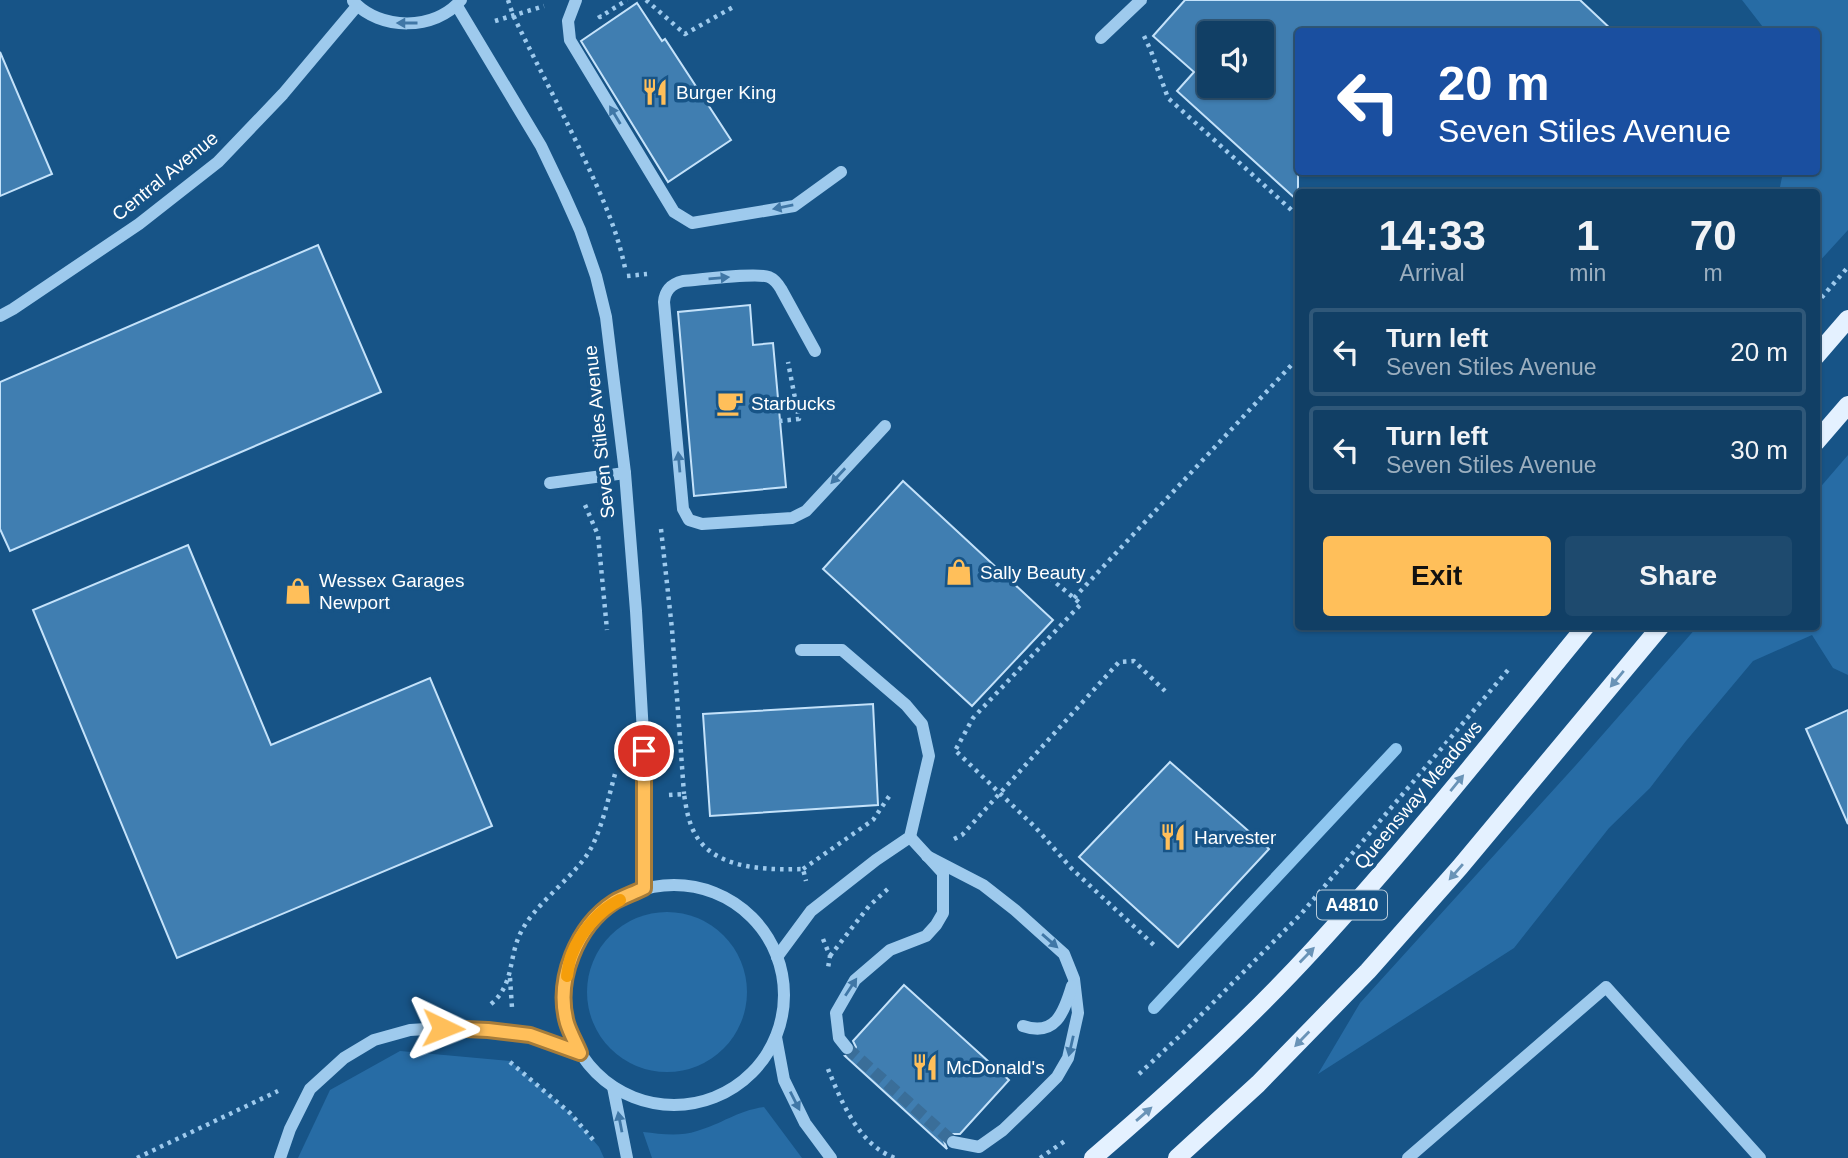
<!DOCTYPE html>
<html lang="en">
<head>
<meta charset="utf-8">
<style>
  :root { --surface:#113f65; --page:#1e4a6e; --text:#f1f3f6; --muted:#9cafbf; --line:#305879; --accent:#ffbf5a }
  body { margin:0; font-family:Helvetica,sans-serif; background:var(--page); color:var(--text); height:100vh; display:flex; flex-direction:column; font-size:26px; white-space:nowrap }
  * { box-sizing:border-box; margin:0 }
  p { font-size:23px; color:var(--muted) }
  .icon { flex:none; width:38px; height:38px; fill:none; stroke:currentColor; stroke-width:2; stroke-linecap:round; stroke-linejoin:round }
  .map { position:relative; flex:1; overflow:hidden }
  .details { position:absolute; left:1295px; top:189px; width:525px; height:441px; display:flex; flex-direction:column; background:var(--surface); border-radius:7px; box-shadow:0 2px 5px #0004,0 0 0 2px var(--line) }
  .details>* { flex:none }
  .top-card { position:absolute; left:1295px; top:28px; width:525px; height:147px; border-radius:7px; box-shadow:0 2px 5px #0004,0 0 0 2px var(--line); background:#1a4fa0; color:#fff; overflow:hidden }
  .tools { position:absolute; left:1197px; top:21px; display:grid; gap:14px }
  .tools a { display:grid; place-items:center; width:77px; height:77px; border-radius:7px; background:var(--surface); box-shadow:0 2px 5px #0004,0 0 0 2px var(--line); font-size:35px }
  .pin { position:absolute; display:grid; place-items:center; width:60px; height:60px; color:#fff; margin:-30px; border:4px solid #fff; border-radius:50%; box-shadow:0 2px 7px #0007 }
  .me { position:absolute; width:77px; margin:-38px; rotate:92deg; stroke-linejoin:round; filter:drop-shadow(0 0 5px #0008) }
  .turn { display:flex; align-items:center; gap:24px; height:147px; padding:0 28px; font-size:32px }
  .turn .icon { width:91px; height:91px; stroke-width:2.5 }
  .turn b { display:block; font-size:49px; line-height:60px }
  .eta { display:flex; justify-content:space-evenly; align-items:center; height:119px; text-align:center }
  .eta b { font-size:42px; font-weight:600; line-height:49px }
  .action { display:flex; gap:14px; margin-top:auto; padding:14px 28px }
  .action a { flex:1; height:80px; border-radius:7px; background:var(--accent); color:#111; font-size:28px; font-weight:600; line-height:80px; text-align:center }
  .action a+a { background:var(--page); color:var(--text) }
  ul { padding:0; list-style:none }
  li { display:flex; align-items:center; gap:21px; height:88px; margin:0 14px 10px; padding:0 14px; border:4px solid var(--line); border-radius:7px }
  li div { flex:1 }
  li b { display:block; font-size:26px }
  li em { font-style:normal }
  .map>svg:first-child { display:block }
  .green { fill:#276ca5 }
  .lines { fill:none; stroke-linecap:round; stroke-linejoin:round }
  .stream { stroke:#90c7f0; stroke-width:12 }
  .building { fill:#407eb1; stroke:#c4e2fa; stroke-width:2; fill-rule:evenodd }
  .minor-tunnel { stroke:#3a6e99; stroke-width:12; stroke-dasharray:12 6; stroke-linecap:butt }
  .path { stroke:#9ecaed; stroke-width:4.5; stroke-dasharray:3.5 5; stroke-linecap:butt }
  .minor { stroke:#9ecaed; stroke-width:12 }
  .major { stroke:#e4f1ff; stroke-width:18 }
  .oneway { fill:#4077a6 }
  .oneway2 { fill:#6993b7 }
  .route-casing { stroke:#a67c3a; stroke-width:18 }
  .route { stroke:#ffbf5a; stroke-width:12 }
  .slow { stroke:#f59e0b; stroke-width:12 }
  .labels { text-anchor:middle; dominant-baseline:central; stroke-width:7; stroke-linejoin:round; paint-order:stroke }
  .shield { fill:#175487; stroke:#b9ccdb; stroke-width:2 }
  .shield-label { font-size:18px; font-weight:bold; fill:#fff }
  .poi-label { font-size:19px; fill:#fff; stroke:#175487; text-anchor:start }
  .street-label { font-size:19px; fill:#fff; stroke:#175487 }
</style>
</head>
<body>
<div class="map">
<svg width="1848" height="1158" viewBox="0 0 1848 1158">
  <rect width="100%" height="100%" fill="#175487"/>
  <g class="green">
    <polygon points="1742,0 1848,0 1848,230 1817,264 1816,192 1779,192 1783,172 1816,172 1816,32 1766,31"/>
    <polygon points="1848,455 1848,675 1833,668 1812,635 1753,661 1686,741 1650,788 1609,828 1514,948 1318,1074 1360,1003 1576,765 1697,627 1816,626 1817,491"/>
    <circle cx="667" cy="992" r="80"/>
    <polygon points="400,1051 510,1061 570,1113 599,1147 604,1158 298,1158 330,1090"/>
    <path d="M 764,1107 L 802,1158 L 652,1158 L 643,1132 C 661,1134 679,1137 697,1131 C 722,1124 736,1111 764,1107 Z"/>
  </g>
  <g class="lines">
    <polyline class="stream" points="1154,1008 1396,749"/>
  </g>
  <g class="building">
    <path d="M 1185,0 L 1580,0 L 1614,32 L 1298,32 L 1298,201 L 1177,91 L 1194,72 L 1153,36 ZM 1209,33 L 1262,33 L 1262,86 L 1209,86 Z"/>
    <polygon points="637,3 662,41 665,39 731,140 668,182 581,41"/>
    <polygon points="0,52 52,174 0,196"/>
    <polygon points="318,245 381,392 10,551 0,529 0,382"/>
    <polygon points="750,305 753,345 773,343 786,487 694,496 678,312"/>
    <polygon points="903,481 1053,620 972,706 823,569"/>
    <polygon points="188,545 271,745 430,678 492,826 177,958 33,610"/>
    <polygon points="873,704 878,805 710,816 703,714"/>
    <polygon points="1848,710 1848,824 1806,729"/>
    <polygon points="1170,762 1269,849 1178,947 1079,857"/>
    <polygon points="904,985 1009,1080 960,1134 951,1134 947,1136 944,1141 947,1149 845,1056 853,1054 856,1047 853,1041"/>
  </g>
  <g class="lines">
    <polyline class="minor-tunnel" points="847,1048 953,1142"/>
    <g class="path">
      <path d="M 508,0 L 513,15 C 536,63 561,109 583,156 C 600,192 617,229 625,268"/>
      <polyline points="646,0 685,34 735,6"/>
      <polyline points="599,15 600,17 627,0"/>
      <polyline points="495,21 544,6"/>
      <polyline points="1144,36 1151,51 1168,98 1298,216"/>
      <polyline points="627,276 647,274"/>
      <polyline points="1816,304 1848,267"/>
      <polyline points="779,421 799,419 788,362"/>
      <polyline points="585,505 598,535 607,630"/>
      <polyline points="661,529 672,629 684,794"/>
      <polyline points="1074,598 1298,358"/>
      <polyline points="956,749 973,718 1081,604 1038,568"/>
      <polyline points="957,752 1036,828 1072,869 1156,947"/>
      <path d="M 669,795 L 684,794 C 686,807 688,820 694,832 C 713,870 767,870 803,869 L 806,881"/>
      <polyline points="954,839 962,835 1119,662 1134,661 1165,691"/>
      <polyline points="803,869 873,820 890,795"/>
      <polyline points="823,939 830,956 828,968"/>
      <polyline points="830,956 869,906 891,886"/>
      <polyline points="510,978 512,1008"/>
      <path d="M 491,1004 C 515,984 508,957 521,932 C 534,906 566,883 584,859 C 600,839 608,799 615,774"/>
      <polyline points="510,1062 570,1113 595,1142"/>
      <path d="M 828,1069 C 842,1103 859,1145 895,1158"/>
      <polyline points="1139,1074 1185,1031 1301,914 1508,670"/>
      <polyline points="137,1158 278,1091"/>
      <polyline points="1040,1158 1068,1139"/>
    </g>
    <g class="minor">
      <polyline points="576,0 568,21 570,40 674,212 692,223 794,206 841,172"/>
      <path d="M 353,1 C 380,31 435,31 461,0"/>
      <polyline points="457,6 541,146 563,192 580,230 596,276 606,317 625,473 636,611 644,751 644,888"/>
      <polyline points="1101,38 1141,0"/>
      <polyline points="0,316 13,309 139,224 218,162 283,94 357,6"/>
      <path d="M 815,351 L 781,289 C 778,284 774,279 769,277 C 756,272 699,280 683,281 C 671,284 665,290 664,302 L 683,509 L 689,520 L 702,524 L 792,518 L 806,511 L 885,426"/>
      <polyline points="550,483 625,473"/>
      <polyline points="927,856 983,885 1015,910 1064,954 1074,979 1078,1013 1068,1058 1057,1077 1033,1101 1003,1130 979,1147 953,1142"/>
      <circle cx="674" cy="995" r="110"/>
      <polyline points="777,957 811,911 876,860 910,837 929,756 922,724 906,705 842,650 801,650"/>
      <path d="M 1023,1026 C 1055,1037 1064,1013 1072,986"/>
      <polyline points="776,1037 784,1080 805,1123 831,1158"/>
      <polyline points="847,1048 839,1038 836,1013 855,980 890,950 926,936 936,925 943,913 943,873 910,837"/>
      <polyline points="613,1087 627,1158"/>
      <polyline points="280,1158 290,1129 310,1089 344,1058 374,1040 410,1030 443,1028 488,1030 530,1035 580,1053"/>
      <polyline points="1408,1158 1606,987 1760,1158"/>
    </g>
    <g class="major">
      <polyline points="1816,356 1848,319"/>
      <polyline points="1816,442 1848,405"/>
      <path d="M 1093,1158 C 1169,1093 1244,1025 1312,951 C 1408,847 1496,736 1586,626"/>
      <polyline points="1177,1158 1258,1084 1368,971 1460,867 1661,626"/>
    </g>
  </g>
  <defs><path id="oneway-solid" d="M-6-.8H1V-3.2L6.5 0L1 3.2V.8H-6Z" transform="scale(1.75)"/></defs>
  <g class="oneway">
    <use href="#oneway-solid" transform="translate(407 23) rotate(180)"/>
    <use href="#oneway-solid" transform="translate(615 115) rotate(-121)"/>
    <use href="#oneway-solid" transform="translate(783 207) rotate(169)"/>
    <use href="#oneway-solid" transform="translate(719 278) rotate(-5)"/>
    <use href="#oneway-solid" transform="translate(679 462) rotate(-95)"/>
    <use href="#oneway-solid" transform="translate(838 476) rotate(133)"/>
    <use href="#oneway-solid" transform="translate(1050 941) rotate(41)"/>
    <use href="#oneway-solid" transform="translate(851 987) rotate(-57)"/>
    <use href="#oneway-solid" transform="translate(1071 1046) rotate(103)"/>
    <use href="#oneway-solid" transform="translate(795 1101) rotate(63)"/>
    <use href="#oneway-solid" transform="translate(620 1122) rotate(-101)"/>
  </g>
  <g class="oneway2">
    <use href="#oneway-solid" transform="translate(1617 679) rotate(130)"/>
    <use href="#oneway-solid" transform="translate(1457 783) rotate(-51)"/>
    <use href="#oneway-solid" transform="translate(1456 872) rotate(131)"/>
    <use href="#oneway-solid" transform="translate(1307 955) rotate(-46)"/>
    <use href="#oneway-solid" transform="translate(1302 1039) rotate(134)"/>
    <use href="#oneway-solid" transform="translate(1144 1114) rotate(-41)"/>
  </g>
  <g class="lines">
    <defs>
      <path id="route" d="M 443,1028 L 488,1030 L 530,1035 L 580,1053 C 576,1043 570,1033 567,1023 C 555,980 577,926 614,902 C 623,897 634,893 644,888 L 644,751"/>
    </defs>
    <use href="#route" class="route-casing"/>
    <use href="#route" class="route"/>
    <path class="slow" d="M 567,976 C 568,969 569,961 572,954 C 580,933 599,910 620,900"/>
  </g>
  <defs>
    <symbol id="restaurant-bare" viewBox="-9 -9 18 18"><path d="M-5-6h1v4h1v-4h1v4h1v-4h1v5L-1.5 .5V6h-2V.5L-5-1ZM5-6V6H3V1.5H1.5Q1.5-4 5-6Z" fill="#ffbf5a" stroke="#175487" stroke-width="2.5" paint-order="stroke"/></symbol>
    <symbol id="cafe-bare" viewBox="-9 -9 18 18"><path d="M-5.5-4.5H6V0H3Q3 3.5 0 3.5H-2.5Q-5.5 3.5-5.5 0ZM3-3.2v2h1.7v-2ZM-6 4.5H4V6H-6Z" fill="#ffbf5a" stroke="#175487" stroke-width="2.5" paint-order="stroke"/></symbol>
    <symbol id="shop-bare" viewBox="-9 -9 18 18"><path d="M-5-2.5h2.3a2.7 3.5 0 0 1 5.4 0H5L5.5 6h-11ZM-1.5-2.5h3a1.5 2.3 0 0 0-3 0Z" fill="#ffbf5a" stroke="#175487" stroke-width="2.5" paint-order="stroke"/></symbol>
  </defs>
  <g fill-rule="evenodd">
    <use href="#restaurant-bare" x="636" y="73" width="38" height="38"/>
    <use href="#cafe-bare" x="711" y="384" width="38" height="38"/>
    <use href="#shop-bare" x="940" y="553" width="38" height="38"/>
    <use href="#shop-bare" x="279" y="572" width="38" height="38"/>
    <use href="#restaurant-bare" x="1154" y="818" width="38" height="38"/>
    <use href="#restaurant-bare" x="906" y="1048" width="38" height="38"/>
  </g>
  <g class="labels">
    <rect class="shield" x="1317" y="890.5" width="70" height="29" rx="5"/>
    <g class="shield-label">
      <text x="1352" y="905">A4810</text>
    </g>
    <g class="poi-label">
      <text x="676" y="92">Burger King</text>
      <text x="751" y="403">Starbucks</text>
      <text x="980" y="572">Sally Beauty</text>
      <text x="319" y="580">Wessex Garages<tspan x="319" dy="22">Newport</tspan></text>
      <text x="1194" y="837">Harvester</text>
      <text x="946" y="1067">McDonald's</text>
    </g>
    <g class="street-label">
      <text transform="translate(165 176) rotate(-39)">Central Avenue</text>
      <text transform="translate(599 432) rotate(-96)">Seven Stiles Avenue</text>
      <text transform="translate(1418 795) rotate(-50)">Queensway Meadows</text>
    </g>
  </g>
</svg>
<div class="tools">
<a><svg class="icon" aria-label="sound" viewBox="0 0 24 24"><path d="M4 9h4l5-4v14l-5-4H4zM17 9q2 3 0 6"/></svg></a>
</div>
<div class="pin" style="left:644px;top:751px;background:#d93025"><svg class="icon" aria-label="arrive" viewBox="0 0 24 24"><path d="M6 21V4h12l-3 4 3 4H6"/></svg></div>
<svg class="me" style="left:443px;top:1028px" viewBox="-20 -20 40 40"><path d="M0-17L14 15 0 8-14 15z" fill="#ffbf5a" stroke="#fff" stroke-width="4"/></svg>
<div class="top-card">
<div class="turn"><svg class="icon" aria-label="left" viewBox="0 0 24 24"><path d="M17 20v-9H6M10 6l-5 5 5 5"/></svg><div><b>20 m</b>Seven Stiles Avenue</div></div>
</div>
<section class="details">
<div class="eta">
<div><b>14:33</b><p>Arrival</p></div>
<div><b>1</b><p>min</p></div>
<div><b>70</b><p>m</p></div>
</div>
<ul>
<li><svg class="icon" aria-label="left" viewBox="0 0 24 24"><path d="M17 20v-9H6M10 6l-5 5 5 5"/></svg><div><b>Turn left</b><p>Seven Stiles Avenue</p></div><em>20 m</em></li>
<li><svg class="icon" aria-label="left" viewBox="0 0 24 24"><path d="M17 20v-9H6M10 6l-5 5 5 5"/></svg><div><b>Turn left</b><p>Seven Stiles Avenue</p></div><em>30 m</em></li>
</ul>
<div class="action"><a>Exit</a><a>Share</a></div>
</section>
</div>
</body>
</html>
